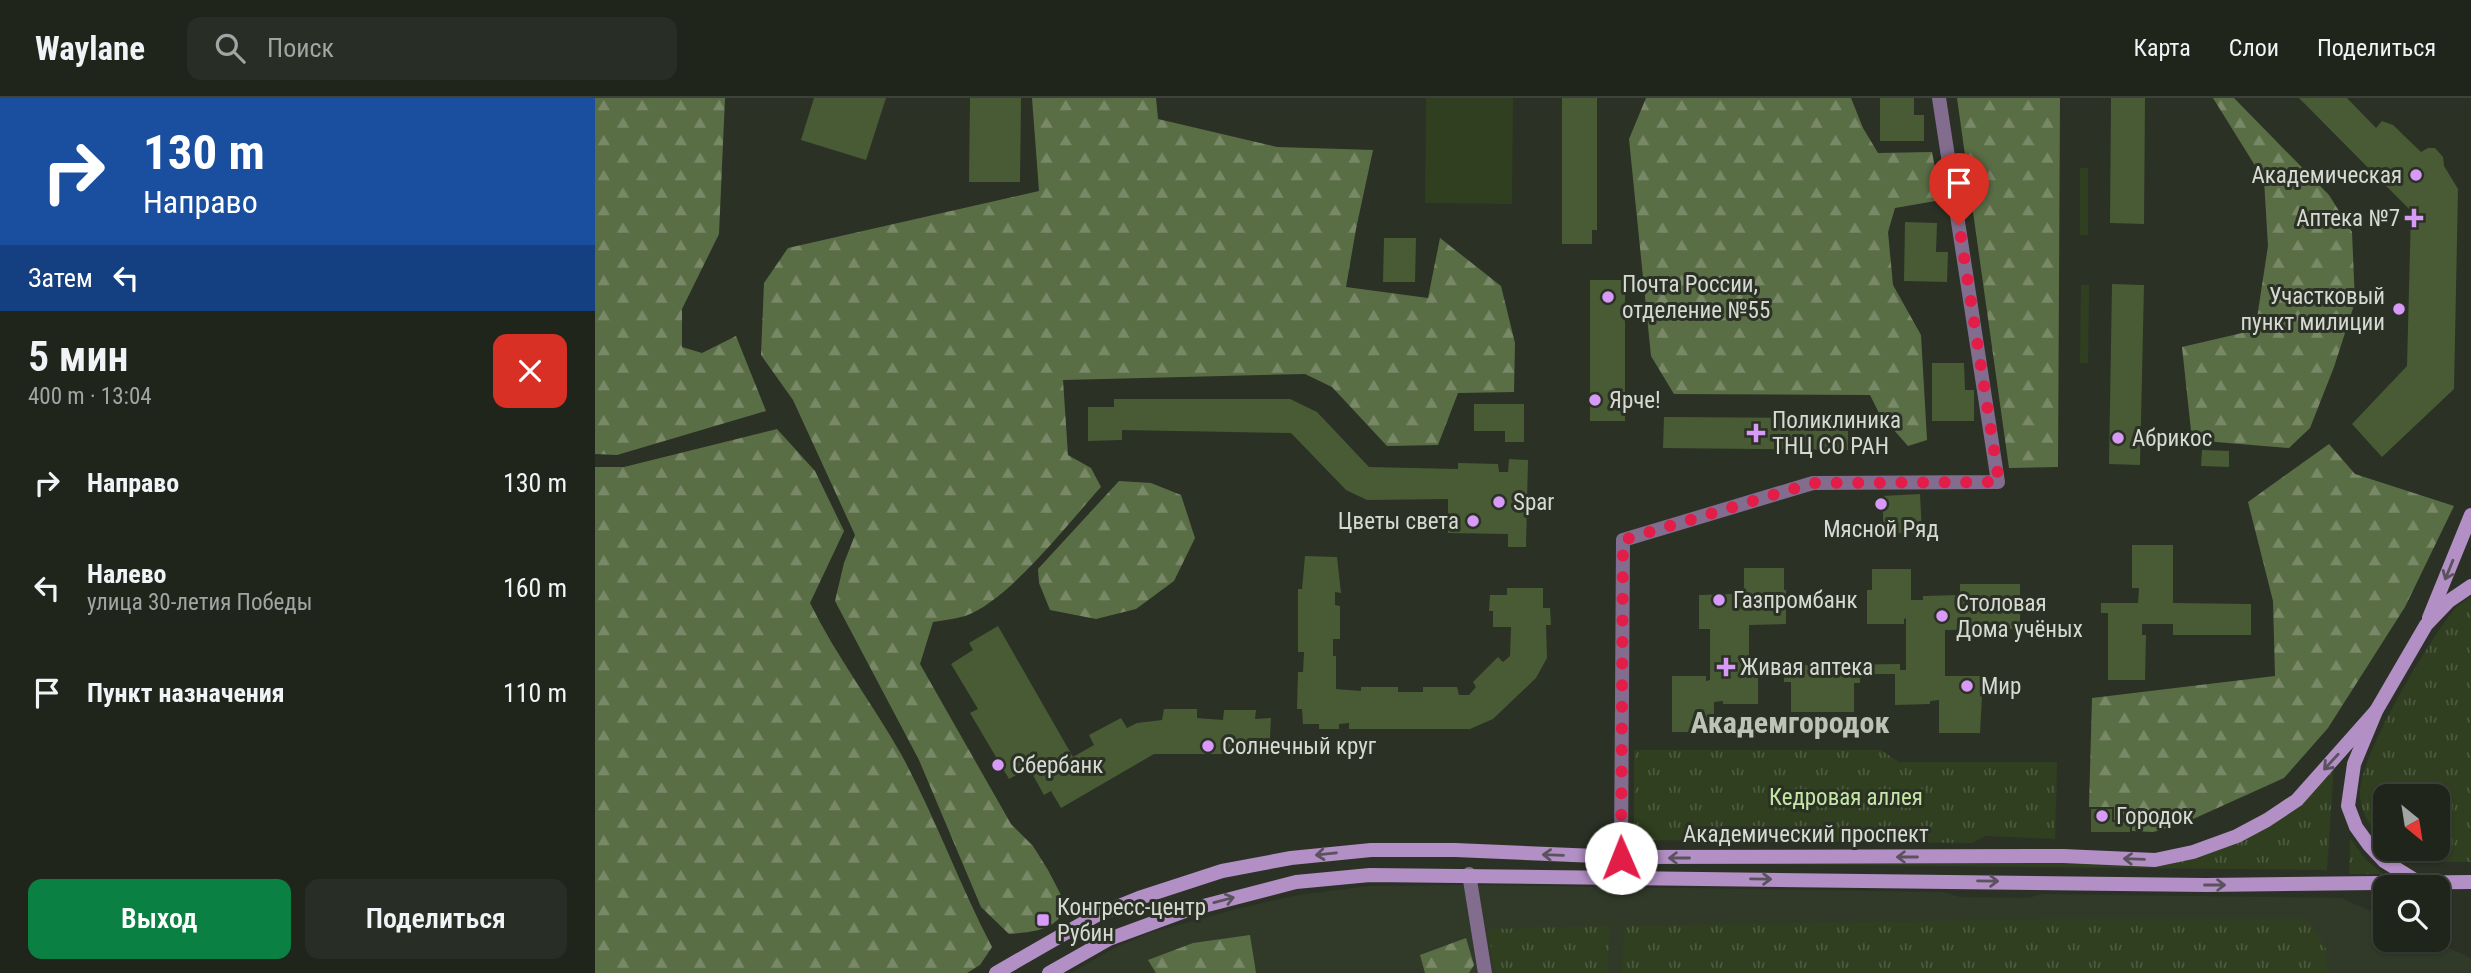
<!DOCTYPE html>
<html lang="ru">
<head>
<meta charset="utf-8">
<style>
  :root { --surface:#20251c; --page:#282d25; --text:#f1f3f6; --muted:#a2a5a3; --line:#3d423b; --accent:#0b8043 }
  body { margin:0; font-family:"Roboto Condensed",sans-serif; background:var(--page); color:var(--text); height:100vh; display:flex; flex-direction:column; font-size:26px; white-space:nowrap }
  * { box-sizing:border-box; margin:0 }
  p { font-size:23px; color:var(--muted) }
  .icon { flex:none; width:38px; height:38px; fill:none; stroke:currentColor; stroke-width:2; stroke-linecap:round; stroke-linejoin:round }
  .map { position:relative; flex:1; overflow:hidden }
  .panel { display:flex; flex-direction:column; background:var(--surface); width:595px }
  .panel>* { flex:none }
  .guide { background:#1a4fa0; color:#fff; overflow:hidden }
  .needle { width:46px; rotate:150deg }
  .tools { position:absolute; left:1778px; top:686px; display:grid; gap:14px }
  .tools a { display:grid; place-items:center; width:77px; height:77px; border-radius:14px; background:var(--surface); box-shadow:0 2px 5px #0004,0 0 0 2px var(--line); font-size:35px }
  .pin { position:absolute; display:grid; place-items:center; width:60px; height:60px; color:#fff; margin:-72px -30px; border-radius:50% 50% 50% 0; rotate:-45deg; box-shadow:0 0 7px #0007 }
  .pin .icon { rotate:45deg }
  .me { position:absolute; width:77px; margin:-38px; rotate:359deg; stroke-linejoin:round; filter:drop-shadow(0 0 5px #0008) }
  .turn { display:flex; align-items:center; gap:24px; height:147px; padding:0 28px; font-size:32px }
  .turn .icon { width:91px; height:91px; stroke-width:2.5 }
  .turn b { display:block; font-size:49px; line-height:60px }
  .then { display:flex; align-items:center; height:66px; padding:0 28px; background:#0003; gap:14px; font-size:26px }
  .round { display:grid; place-items:center; flex:none; width:74px; height:74px; border-radius:14px; background:var(--page) }
  .headline { display:flex; align-items:center; justify-content:space-between; height:119px; padding:0 28px }
  h1 { font-size:42px; font-weight:600; line-height:52px }
  .button { display:flex; gap:14px; margin-top:auto; padding:14px 28px }
  .button a { flex:1; height:80px; border-radius:14px; background:var(--accent); color:#fff; font-size:28px; font-weight:600; line-height:80px; text-align:center }
  .button a+a { background:var(--page); color:var(--text) }
  ul { padding:0; list-style:none }
  li { display:flex; align-items:center; gap:21px; height:105px; padding:0 28px }
  li div { flex:1 }
  li b { display:block; font-size:26px }
  li em { font-style:normal }
  header { display:flex; align-items:center; gap:42px; box-sizing:border-box; height:98px; padding:0 35px; background:var(--surface); border-bottom:2px solid var(--line) }
  header strong { font-size:33px }
  nav { display:flex; gap:38px; margin-inline-start:auto; font-size:24px }
  .search { width:490px; height:63px; background:var(--page); display:flex; align-items:center; gap:18px; box-sizing:border-box; padding:0 24px; border-radius:14px; color:var(--muted); font-size:26px }
  main { display:flex; flex:1; min-height:0 }
  .map>svg:first-child { display:block }
  .built { fill:#313a29 }
  .grass { fill:url(#grass-tufts) }
  .forest { fill:url(#forest-firs) }
  .pitch { fill:#303f1f }
  .building { fill:#485b35 }
  .lines { fill:none; stroke-linecap:round; stroke-linejoin:round }
  .street { stroke:#826d8e; stroke-width:14 }
  .secondary { stroke:#b28fc4; stroke-width:14 }
  .oneway { stroke:#5a525d }
  .route { stroke:#e11d48; stroke-width:12; stroke-dasharray:0 21.6 }
  .poi-dot { fill:#d89af8; stroke:#2b3125; stroke-width:2.5 }
  .labels { text-anchor:middle; dominant-baseline:central; stroke-width:6; stroke-linejoin:round; paint-order:stroke }
  .poi-label { font-size:23px; fill:#d6dad3; stroke:#2b3125; text-anchor:start }
  .park-label { font-size:23px; fill:#c5e7a5; stroke:#2b3125 }
  .street-label { font-size:23px; fill:#d6dad3; stroke:#2b3125 }
  .district-label { font-size:30px; font-weight:bold; fill:#bdc4b6; stroke:#2b3125 }
</style>
</head>
<body>
<header>
<strong>Waylane</strong>
<div class="search"><svg class="icon" aria-label="search" viewBox="0 0 24 24"><circle cx="10" cy="10" r="6"/><path d="M15 15l6 6"/></svg>Поиск</div>
<nav><a>Карта</a><a>Слои</a><a>Поделиться</a></nav>
</header>
<main>
<section class="panel">
<div class="guide">
<div class="turn"><svg class="icon" aria-label="right" viewBox="0 0 24 24"><path d="M7 20v-9h11M14 6l5 5-5 5"/></svg><div><b>130 m</b>Направо</div></div>
<div class="then">Затем<svg class="icon" aria-label="left" viewBox="0 0 24 24"><path d="M17 20v-9H6M10 6l-5 5 5 5"/></svg></div>
</div>
<div class="headline"><div><h1>5 мин</h1><p>400 m · 13:04</p></div><a class="round" style="background:#d93025;color:#fff"><svg class="icon" aria-label="close" viewBox="0 0 24 24"><path d="M6 6l12 12M18 6L6 18"/></svg></a></div>
<ul>
<li><svg class="icon" aria-label="right" viewBox="0 0 24 24"><path d="M7 20v-9h11M14 6l5 5-5 5"/></svg><div><b>Направо</b></div><em>130 m</em></li>
<li><svg class="icon" aria-label="left" viewBox="0 0 24 24"><path d="M17 20v-9H6M10 6l-5 5 5 5"/></svg><div><b>Налево</b><p>улица 30-летия Победы</p></div><em>160 m</em></li>
<li><svg class="icon" aria-label="arrive" viewBox="0 0 24 24"><path d="M6 21V4h12l-3 4 3 4H6"/></svg><div><b>Пункт назначения</b></div><em>110 m</em></li>
</ul>
<div class="button"><a>Выход</a><a>Поделиться</a></div>
</section>
<div class="map">
<svg width="1876" height="875" viewBox="0 0 1876 875">
  <defs>
    <pattern id="grass-tufts" width="24" height="20" patternUnits="userSpaceOnUse" patternTransform="scale(1.75)"><rect width="24" height="20" fill="#303f1f"/><path d="M3 7l-1-3M5 7V3M7 7l1-3M15 17l-1-3M17 17v-4M19 17l1-3" fill="none" stroke="#4d5a3f"/></pattern>
    <pattern id="forest-firs" width="22" height="20" patternUnits="userSpaceOnUse" patternTransform="scale(1.75)"><rect width="22" height="20" fill="#5a6e46"/><path d="M5 1l3.5 6h-7zM16 11l3.5 6h-7z" fill="#798968"/></pattern>
  </defs>
  <rect width="100%" height="100%" fill="#2b3125"/>
  <polygon class="built" points="879,787 1349,794 1365,799 1434,800 1446,796 1747,800 1790,820 1790,842 1836,842 1876,860 1876,875 476,875 521,849 554,835 641,811 703,797 774,788"/>
  <g class="grass">
    <rect x="1485" y="70" width="8" height="67"/>
    <polygon points="1486,187 1494,187 1493,265 1485,265"/>
    <path d="M 1876,499 L 1876,764 L 1822,764 L 1797,751 L 1843,751 L 1843,698 L 1790,698 L 1790,745 C 1777,734 1767,716 1765,698 C 1761,663 1835,540 1859,512 C 1864,506 1870,503 1876,499 Z"/>
    <polygon points="1039,652 1286,652 1304,664 1462,664 1460,741 1391,738 1377,745 1039,742"/>
    <polygon points="1739,666 1732,772 1063,765 1063,760 1553,765 1692,711"/>
    <polygon points="1755,740 1770,761 1788,776 1754,776"/>
    <polygon points="1449,821 1712,821 1731,851 1732,875 1027,875 1029,828"/>
    <polygon points="1015,828 1012,875 900,875 893,831"/>
  </g>
  <g class="forest">
    <polygon points="0,0 130,0 124,136 87,211 87,249 107,255 141,238 171,313 22,357 0,356"/>
    <path d="M 437,0 L 561,0 L 563,21 L 682,49 L 778,52 L 761,131 L 751,189 L 833,200 L 845,140 L 906,188 L 920,245 L 919,294 L 863,295 L 843,347 L 792,348 L 737,289 L 710,276 L 468,282 L 473,357 L 496,370 L 506,389 C 473,425 414,503 370,518 C 360,521 348,522 338,524 L 325,566 L 416,726 L 438,748 L 453,772 L 465,795 L 470,812 C 459,833 436,834 414,836 L 386,809 L 324,662 L 240,503 L 249,465 L 260,437 L 198,302 L 166,257 L 169,185 L 193,150 L 444,93 Z"/>
    <polygon points="1051,0 1256,0 1268,30 1283,55 1337,54 1346,102 1300,110 1293,134 1298,187 1326,237 1332,342 1313,348 1284,315 1275,297 1079,296 1056,258 1034,41"/>
    <polygon points="1362,0 1465,0 1463,369 1414,370"/>
    <polygon points="1618,0 1639,0 1734,97 1757,134 1760,204 1739,269 1715,330 1694,350 1597,342 1587,249 1647,235 1662,220 1673,148 1669,82"/>
    <path d="M 182,331 L 220,373 L 249,433 L 215,505 C 241,558 277,605 306,656 C 340,718 364,786 397,849 L 385,867 L 372,875 L 0,875 L 0,369 L 29,369 Z"/>
    <polygon points="1734,346 1760,376 1859,408 1810,509 1733,630 1689,680 1587,726 1558,734 1537,733 1537,722 1519,722 1519,709 1494,709 1497,600 1680,578 1678,503 1653,404"/>
    <polygon points="524,383 556,385 586,397 600,440 579,483 541,511 501,521 455,512 444,485 443,471"/>
    <polygon points="655,837 661,875 561,875 553,862 598,845"/>
    <polygon points="871,840 879,867 874,875 830,875 825,857"/>
  </g>
  <polygon class="pitch" points="831,0 918,0 917,106 830,105"/>
  <g class="building">
    <polygon points="219,0 291,0 271,62 206,42"/>
    <polygon points="375,0 426,0 425,84 374,84"/>
    <polygon points="967,0 1002,0 1002,132 997,132 997,146 967,146"/>
    <polygon points="1285,0 1319,0 1319,17 1329,17 1329,43 1285,43"/>
    <polygon points="1516,0 1550,0 1549,126 1515,125"/>
    <polygon points="1704,0 1752,0 1781,30 1787,23 1798,27 1826,54 1833,50 1840,50 1848,59 1849,68 1863,91 1859,291 1787,359 1757,326 1812,268 1816,113"/>
    <polygon points="1310,124 1342,125 1341,154 1353,154 1352,184 1309,183"/>
    <polygon points="789,140 821,140 820,184 788,184"/>
    <rect x="995" y="182" width="35" height="141"/>
    <polygon points="1517,186 1549,187 1545,367 1514,366"/>
    <polygon points="1337,265 1369,265 1370,292 1379,292 1379,323 1337,323"/>
    <polygon points="519,301 695,301 722,314 774,369 863,371 863,365 903,366 904,374 913,374 914,361 933,362 931,449 913,449 913,436 853,435 853,401 772,402 751,392 696,335 527,332 527,342 493,343 493,309 519,309"/>
    <polygon points="879,306 929,306 929,344 910,344 910,333 879,333"/>
    <polygon points="1069,319 1253,320 1253,352 1068,350"/>
    <polygon points="1607,352 1634,353 1634,369 1606,368"/>
    <polygon points="1325,396 1327,434 1289,436 1287,398"/>
    <polygon points="1537,447 1578,447 1578,505 1656,506 1656,537 1578,537 1578,526 1547,526 1547,537 1551,537 1550,582 1513,582 1513,515 1506,515 1506,505 1543,505 1544,490 1537,490"/>
    <polygon points="710,458 742,459 746,495 740,494 740,507 745,508 745,541 738,541 738,558 741,558 741,591 766,593 766,589 803,589 803,594 828,594 828,589 862,589 864,597 874,597 881,589 878,584 903,559 908,564 915,558 916,529 898,529 898,513 894,513 895,497 912,497 912,490 948,490 948,510 955,510 956,527 951,527 952,560 941,580 898,621 875,631 754,631 754,625 744,626 744,631 724,631 724,626 708,626 707,611 702,611 703,574 708,574 709,554 703,554 703,491 707,491"/>
    <polygon points="1149,470 1189,470 1189,492 1191,492 1191,526 1154,527 1154,567 1217,567 1217,562 1233,562 1233,567 1305,566 1305,572 1311,572 1311,520 1309,521 1309,526 1272,526 1272,492 1277,492 1277,471 1316,471 1316,502 1328,502 1328,498 1365,497 1365,486 1425,486 1425,531 1350,532 1350,578 1388,578 1385,635 1344,635 1344,602 1335,603 1335,606 1300,607 1300,576 1265,576 1265,585 1259,585 1259,614 1196,614 1196,584 1189,584 1189,574 1163,574 1163,606 1128,606 1128,603 1119,604 1119,634 1077,634 1077,578 1111,578 1111,583 1115,582 1115,531 1104,531 1104,497 1139,496 1139,501 1149,501"/>
    <polygon points="403,528 478,659 499,647 494,637 526,620 532,630 542,625 567,622 569,611 602,611 602,620 628,622 629,612 661,612 660,621 676,620 674,656 559,656 466,710 456,693 449,697 434,670 414,681 375,615 383,611 356,566 378,552 374,545"/>
    <polygon points="1496,711 1517,711 1517,724 1535,724 1535,734 1496,734"/>
  </g>
  <g class="lines">
    <g class="street">
      <polyline points="1026,759 1028,442 1218,385 1403,384 1344,0"/>
      <polyline points="874,776 890,875"/>
    </g>
    <g class="secondary">
      <polyline points="1834,520 1876,417"/>
      <polyline points="1823,784 1789,763 1774,747 1761,729 1753,708 1759,666 1781,613 1831,527 1854,503 1876,488"/>
      <polyline points="401,875 502,817 544,800 627,773 696,760 776,752 860,752 1026,759 1468,758 1560,762 1598,754 1642,738 1672,722 1702,702 1781,613"/>
      <polyline points="454,875 514,841 593,812 701,784 775,777 1611,787 1876,784"/>
    </g>
  </g>
  <defs><path id="oneway-shaft" d="M-6 0H5M1.5-3L5.5 0L1.5 3" fill="none" stroke-width="1.6" stroke-linecap="round" stroke-linejoin="round" transform="scale(1.75)"/></defs>
  <g class="oneway">
    <use href="#oneway-shaft" transform="translate(1854 472) rotate(112)"/>
    <use href="#oneway-shaft" transform="translate(1736 664) rotate(133)"/>
    <use href="#oneway-shaft" transform="translate(731 756) rotate(174)"/>
    <use href="#oneway-shaft" transform="translate(958 757) rotate(-178)"/>
    <use href="#oneway-shaft" transform="translate(1312 759) rotate(180)"/>
    <use href="#oneway-shaft" transform="translate(1084 760) rotate(180)"/>
    <use href="#oneway-shaft" transform="translate(1539 761) rotate(-178)"/>
    <use href="#oneway-shaft" transform="translate(1166 781) rotate(1)"/>
    <use href="#oneway-shaft" transform="translate(1393 783) rotate(1)"/>
    <use href="#oneway-shaft" transform="translate(1620 787)"/>
    <use href="#oneway-shaft" transform="translate(629 802) rotate(-15)"/>
  </g>
  <g class="lines">
    <polyline class="route" points="1026,760 1028,442 1218,385 1404,384 1364,127"/>
  </g>
  <g class="poi-dot">
    <circle cx="1821" cy="77" r="7"/>
    <path d="M1815.5 109.5h7v7h7v7h-7v7h-7v-7h-7v-7h7z"/>
    <circle cx="1013" cy="199" r="7"/>
    <circle cx="1804" cy="211" r="7"/>
    <circle cx="1000" cy="302" r="7"/>
    <path d="M1157.5 324.5h7v7h7v7h-7v7h-7v-7h-7v-7h7z"/>
    <circle cx="1523" cy="340" r="7"/>
    <circle cx="904" cy="404" r="7"/>
    <circle cx="1286" cy="406" r="7"/>
    <circle cx="878" cy="423" r="7"/>
    <circle cx="1124" cy="502" r="7"/>
    <circle cx="1347" cy="518" r="7"/>
    <path d="M1127.5 558.5h7v7h7v7h-7v7h-7v-7h-7v-7h7z"/>
    <circle cx="1372" cy="588" r="7"/>
    <circle cx="613" cy="648" r="7"/>
    <circle cx="403" cy="667" r="7"/>
    <circle cx="1507" cy="718" r="7"/>
    <rect x="441" y="815" width="14" height="14" rx="3.5"/>
  </g>
  <g class="labels">
    <g class="poi-label">
      <text x="1807" y="77" text-anchor="end">Академическая</text>
      <text x="1805" y="120" text-anchor="end">Аптека №7</text>
      <text x="1027" y="186">Почта России,<tspan x="1027" dy="26">отделение №55</tspan></text>
      <text x="1790" y="198" text-anchor="end">Участковый<tspan x="1790" dy="26">пункт милиции</tspan></text>
      <text x="1014" y="302">Ярче!</text>
      <text x="1177" y="322">Поликлиника<tspan x="1177" dy="26">ТНЦ СО РАН</tspan></text>
      <text x="1537" y="340">Абрикос</text>
      <text x="918" y="404">Spar</text>
      <text x="864" y="423" text-anchor="end">Цветы света</text>
      <text x="1286" y="431" text-anchor="middle">Мясной Ряд</text>
      <text x="1138" y="502">Газпромбанк</text>
      <text x="1361" y="505">Столовая<tspan x="1361" dy="26">Дома учёных</tspan></text>
      <text x="1145" y="569">Живая аптека</text>
      <text x="1386" y="588">Мир</text>
      <text x="627" y="648">Солнечный круг</text>
      <text x="417" y="667">Сбербанк</text>
      <text x="1521" y="718">Городок</text>
      <text x="462" y="809">Конгресс-центр<tspan x="462" dy="26">Рубин</tspan></text>
    </g>
    <g class="park-label">
      <text x="1251" y="699">Кедровая аллея</text>
    </g>
    <g class="street-label">
      <text x="1211" y="736">Академический проспект</text>
    </g>
    <g class="district-label">
      <text x="1195" y="624">Академгородок</text>
    </g>
  </g>
</svg>
<div class="tools">
<a><svg class="needle" viewBox="-14 -14 28 28"><path d="M0-13l5 13h-10z" fill="#e53935"/><path d="M0 13l5-13h-10z" fill="#a2a5a3"/></svg></a>
<a><svg class="icon" aria-label="search" viewBox="0 0 24 24"><circle cx="10" cy="10" r="6"/><path d="M15 15l6 6"/></svg></a>
</div>
<div class="pin" style="left:1364px;top:127px;background:#d93025"><svg class="icon" aria-label="arrive" viewBox="0 0 24 24"><path d="M6 21V4h12l-3 4 3 4H6"/></svg></div>
<svg class="me" style="left:1026px;top:760px" viewBox="-20 -20 40 40"><circle r="19" fill="#fff"/><path d="M0-13L10 11 0 6-10 11z" fill="#e11d48"/></svg>
</div>
</main>
</body>
</html>
